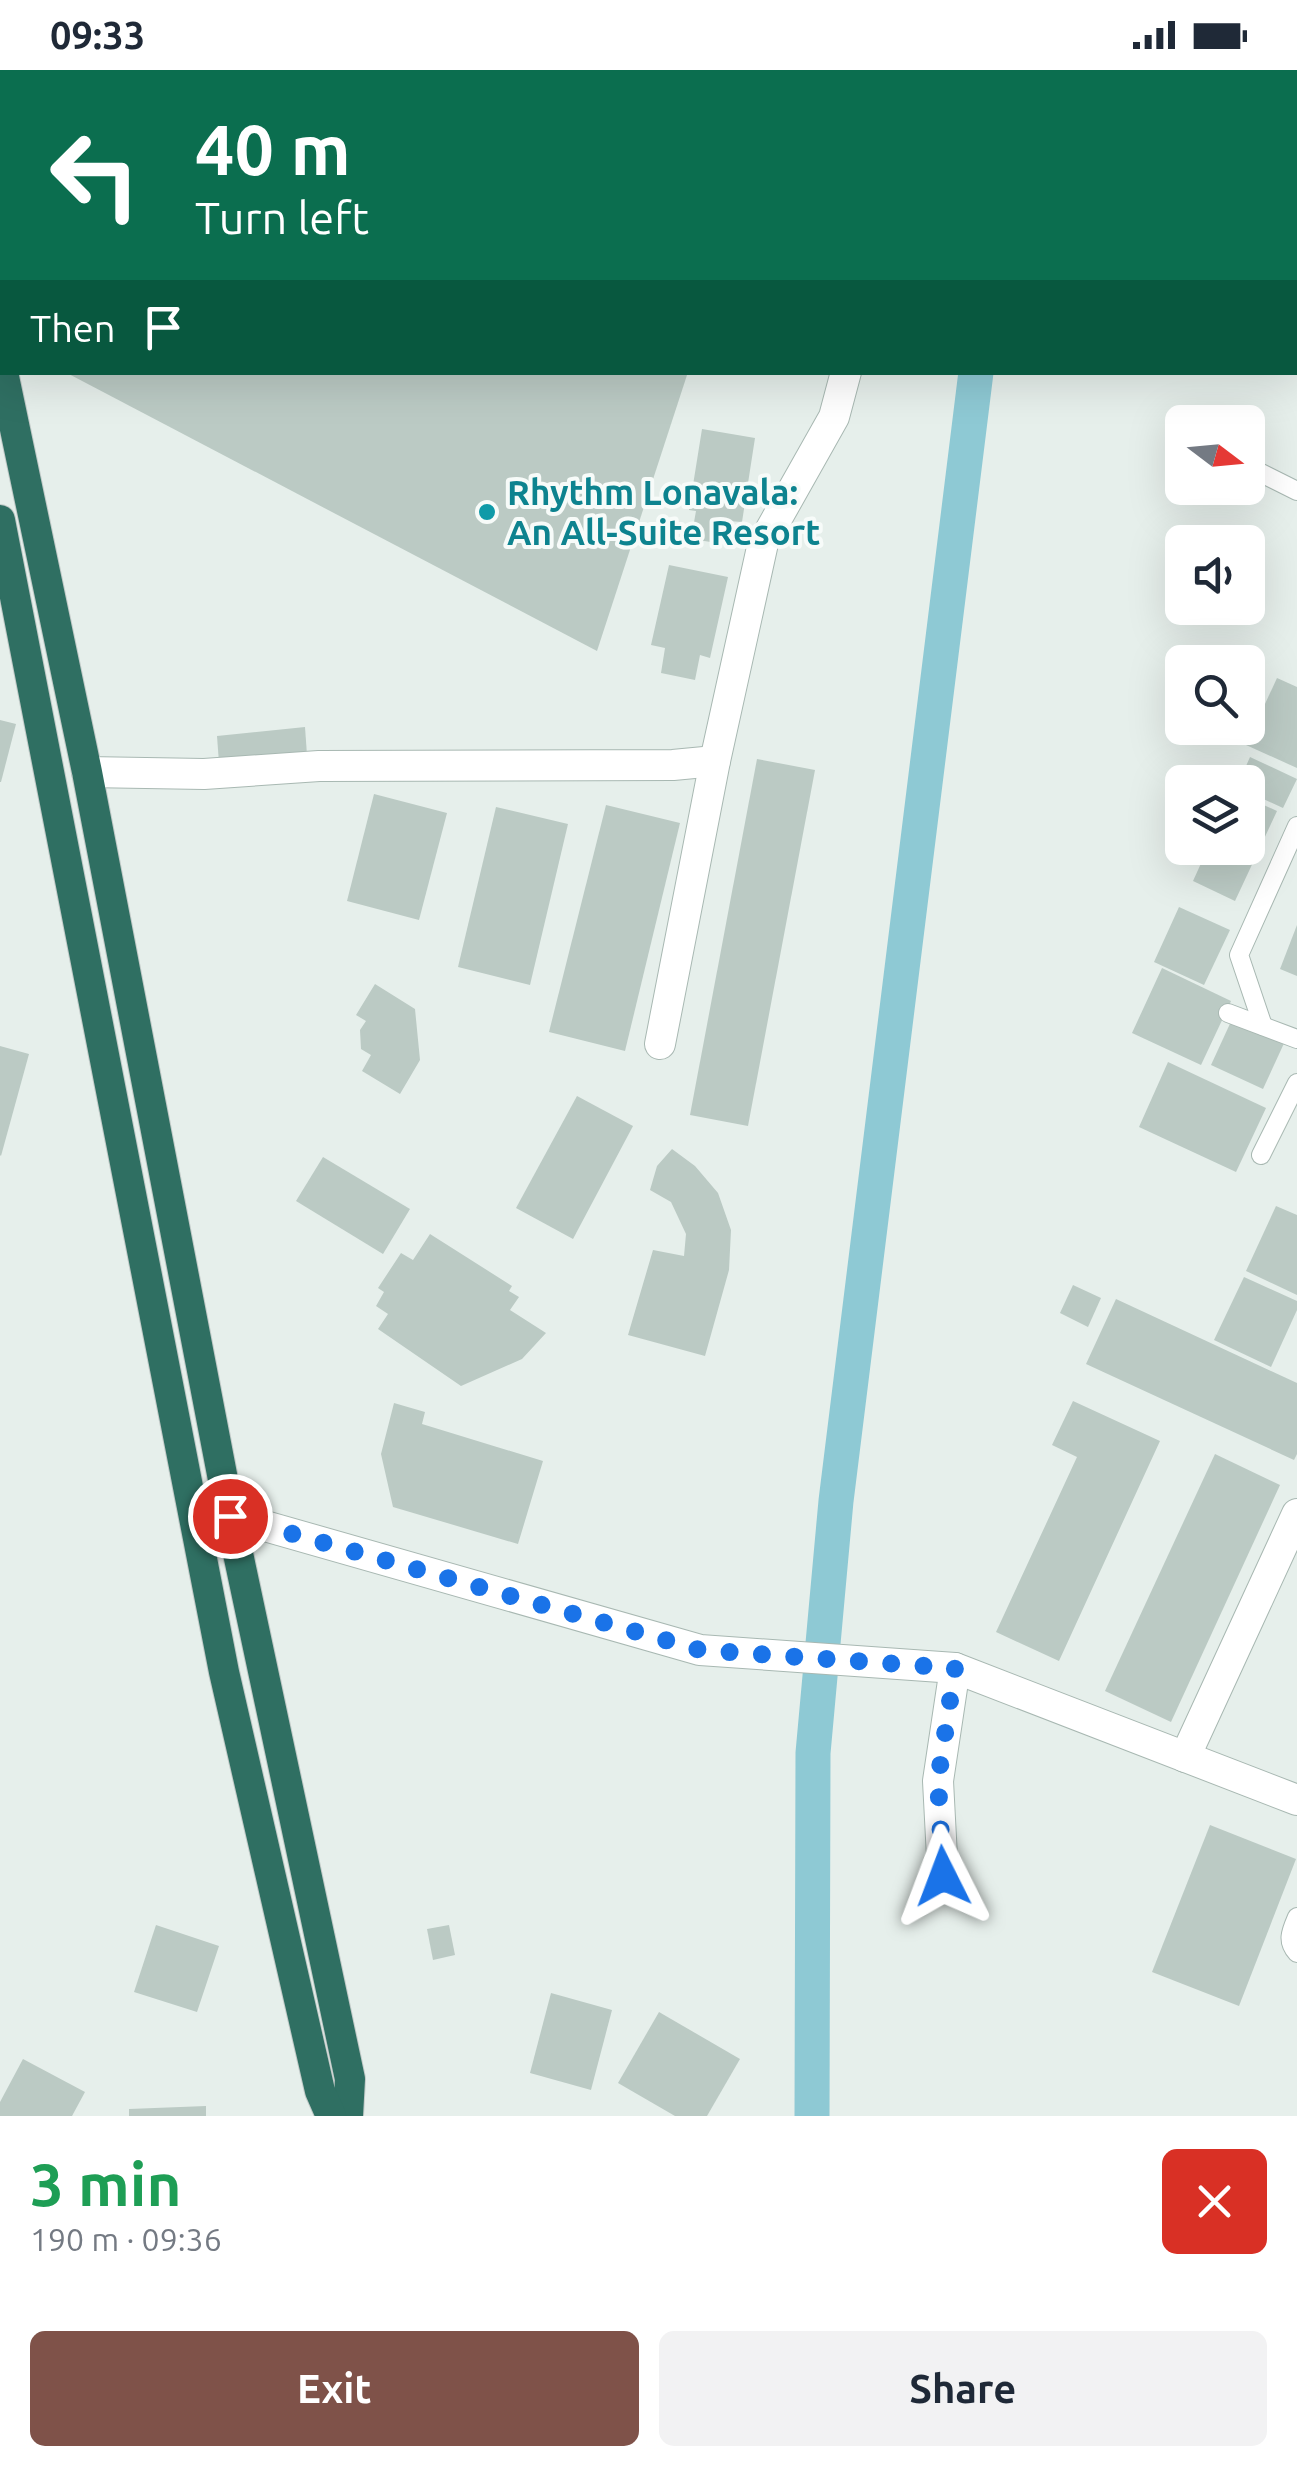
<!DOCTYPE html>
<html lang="en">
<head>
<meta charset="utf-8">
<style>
  :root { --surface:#fff; --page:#f2f2f3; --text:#1f2937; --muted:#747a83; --accent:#7f5249 }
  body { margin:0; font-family:Ubuntu,sans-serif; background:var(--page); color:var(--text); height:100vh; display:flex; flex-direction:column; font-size:38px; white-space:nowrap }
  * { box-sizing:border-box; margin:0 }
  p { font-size:32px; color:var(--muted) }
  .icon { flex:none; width:55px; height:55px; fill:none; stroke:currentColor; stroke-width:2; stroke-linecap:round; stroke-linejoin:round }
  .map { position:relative; height:2046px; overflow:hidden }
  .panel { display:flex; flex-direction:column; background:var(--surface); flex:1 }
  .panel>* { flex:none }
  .banner { position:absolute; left:0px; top:0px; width:1298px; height:305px; box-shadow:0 10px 40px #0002; background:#0b6e4f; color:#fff; overflow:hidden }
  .needle { width:65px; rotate:106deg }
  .tools { position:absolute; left:1165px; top:335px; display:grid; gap:20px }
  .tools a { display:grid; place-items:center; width:100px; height:100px; border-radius:15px; background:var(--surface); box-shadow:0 10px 40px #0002; font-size:50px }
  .pin { position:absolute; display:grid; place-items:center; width:85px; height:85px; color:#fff; margin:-42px; border:5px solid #fff; border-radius:50%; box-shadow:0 2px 10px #0007 }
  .me { position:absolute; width:110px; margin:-55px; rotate:357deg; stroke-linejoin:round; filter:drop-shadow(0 0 8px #0008) }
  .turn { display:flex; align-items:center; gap:35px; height:210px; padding:0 30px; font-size:45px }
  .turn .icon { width:130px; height:130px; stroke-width:2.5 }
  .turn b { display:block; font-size:70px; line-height:85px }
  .then { display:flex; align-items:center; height:95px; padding:0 30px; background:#0003; gap:20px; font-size:38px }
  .round { display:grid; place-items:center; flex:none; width:105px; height:105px; border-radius:15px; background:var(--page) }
  .head { display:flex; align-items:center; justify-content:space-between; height:170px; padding:0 30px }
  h1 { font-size:60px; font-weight:700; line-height:75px; color:#1e9e55 }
  .button { display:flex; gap:20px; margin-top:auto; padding:20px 30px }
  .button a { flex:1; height:115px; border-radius:15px; background:var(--accent); color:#fff; font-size:40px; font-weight:700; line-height:115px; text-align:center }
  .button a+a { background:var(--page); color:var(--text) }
  .status { display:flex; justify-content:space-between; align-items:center; height:70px; padding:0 50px; background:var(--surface); direction:ltr }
  .status svg { height:28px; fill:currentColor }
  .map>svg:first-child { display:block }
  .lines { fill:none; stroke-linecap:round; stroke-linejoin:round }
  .canal { stroke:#8ec9d4; stroke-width:35 }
  .building { fill:#bbcac4 }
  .lane-casing { stroke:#a8b8b2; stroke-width:20 }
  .street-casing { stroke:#a8b8b2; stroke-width:32 }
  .highway-casing { stroke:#c2cac8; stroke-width:32 }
  .lane { stroke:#fff; stroke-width:18 }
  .street { stroke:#fff; stroke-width:30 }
  .highway { stroke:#2f6f62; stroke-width:30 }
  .route { stroke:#1a73e8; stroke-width:18; stroke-dasharray:0 32.4 }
  .culture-dot { fill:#0f9aa8; stroke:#f7fbf9; stroke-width:4 }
  .labels { text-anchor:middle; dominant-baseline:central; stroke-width:8; stroke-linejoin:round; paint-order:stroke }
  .culture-label { font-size:35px; font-weight:bold; fill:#0d838f; stroke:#f7fbf9; text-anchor:start }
</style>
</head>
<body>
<div class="status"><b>09:33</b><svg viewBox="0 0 49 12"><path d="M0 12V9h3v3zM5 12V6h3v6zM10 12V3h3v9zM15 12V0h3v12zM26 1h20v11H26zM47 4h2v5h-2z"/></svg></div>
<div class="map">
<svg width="1297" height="2046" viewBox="0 0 1297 2046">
  <rect width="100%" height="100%" fill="#e6efeb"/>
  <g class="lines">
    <g class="canal">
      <polyline points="1011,2 1012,0"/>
      <polyline points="812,2046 813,1683 836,1431 976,302"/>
    </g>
  </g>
  <g class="building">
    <polygon points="65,302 688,302 597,581"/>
    <polygon points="702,359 755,368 742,452 728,451 724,474 691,469 696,441 689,440"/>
    <polygon points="669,495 728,507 710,588 700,585 695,610 661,603 665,578 651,575"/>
    <polygon points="1277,608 1297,617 1297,698 1246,675"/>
    <polygon points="0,650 16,654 1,712 0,712"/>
    <polygon points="305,657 307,685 219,693 217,666"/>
    <polygon points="1250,687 1297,709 1283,738 1248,722 1248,712 1239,712"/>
    <polygon points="757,689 815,700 748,1056 690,1045"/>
    <polygon points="374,724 447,743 419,850 347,831"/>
    <polygon points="1248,728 1277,741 1235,831 1193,811 1208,778 1248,778"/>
    <polygon points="606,735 680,753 625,981 549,962"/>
    <polygon points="496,737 568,754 530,915 458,897"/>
    <polygon points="1179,837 1230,860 1204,915 1154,892"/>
    <polygon points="1297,855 1297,906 1280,899"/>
    <polygon points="1162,898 1231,931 1201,995 1132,963"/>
    <polygon points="375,914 415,939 420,990 400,1024 362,1001 371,985 361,979 360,960 366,951 356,945"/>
    <polygon points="1234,945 1286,969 1263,1019 1211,995"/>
    <polygon points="0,976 29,984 1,1086 0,1085"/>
    <polygon points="1168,992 1266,1038 1236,1102 1139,1057"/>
    <polygon points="577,1026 633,1056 573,1169 516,1138"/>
    <polygon points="672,1079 695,1096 718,1123 731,1160 729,1200 705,1286 628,1265 653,1180 684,1186 686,1164 671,1132 650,1120 657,1096"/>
    <polygon points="323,1087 410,1139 383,1184 296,1131"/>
    <polygon points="1276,1136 1297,1145 1297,1225 1246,1201"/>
    <polygon points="430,1164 512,1216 509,1221 519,1227 510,1240 546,1263 522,1289 461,1316 378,1259 388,1244 376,1236 384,1222 378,1218 401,1183 413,1190"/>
    <polygon points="1244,1207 1297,1231 1297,1240 1271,1297 1214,1270"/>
    <polygon points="1073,1215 1101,1228 1088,1257 1060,1243"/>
    <polygon points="1116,1229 1297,1313 1297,1384 1294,1390 1086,1294"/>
    <polygon points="1073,1331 1160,1371 1059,1591 996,1562 1077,1387 1052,1375"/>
    <polygon points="394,1333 425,1342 422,1354 543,1391 518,1474 393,1437 381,1384"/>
    <polygon points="1215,1384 1280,1415 1171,1652 1105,1621"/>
    <polygon points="1210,1755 1296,1789 1239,1936 1152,1902"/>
    <polygon points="156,1855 219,1876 197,1942 134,1922"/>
    <polygon points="449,1855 455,1885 433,1890 427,1859"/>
    <polygon points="551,1923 612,1940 591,2020 530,2003"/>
    <polygon points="659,1942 740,1989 707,2046 675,2046 618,2013"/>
    <polygon points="23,1989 85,2022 72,2046 0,2046 0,2032"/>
    <polygon points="206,2036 206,2046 129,2046 129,2039"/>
  </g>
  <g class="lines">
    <defs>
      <g id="lane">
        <polyline points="1261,403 1297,421"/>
        <polyline points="1228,943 1297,969"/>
        <polyline points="1263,956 1239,885 1297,756"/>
        <polyline points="1261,1085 1297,1013"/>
        <path d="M 1297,1847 C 1291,1861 1286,1871 1297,1883"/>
      </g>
      <g id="street">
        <polyline points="881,2 882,0"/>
        <polyline points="87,702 204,704 319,696 673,695 715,691"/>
        <polyline points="660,974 715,691 763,473 834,347 846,302"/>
        <polyline points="230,1446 700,1580 955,1598 1297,1730"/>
        <polyline points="1185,1687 1297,1444"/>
        <polyline points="943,1806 938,1711 955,1598"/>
      </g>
      <g id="highway">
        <polyline points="3,302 87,702 230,1446 350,2009 348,2046"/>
        <polyline points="0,450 224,1602 320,2021 331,2046"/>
      </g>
    </defs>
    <use href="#lane" class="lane-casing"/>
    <use href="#street" class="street-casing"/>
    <use href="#highway" class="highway-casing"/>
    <use href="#lane" class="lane"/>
    <use href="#street" class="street"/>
    <use href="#highway" class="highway"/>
  </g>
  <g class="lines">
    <polyline class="route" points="230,1446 700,1580 955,1598 938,1710 943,1806"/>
  </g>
  <circle class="culture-dot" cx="487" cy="442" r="10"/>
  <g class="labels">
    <g class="culture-label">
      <text x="507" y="422">Rhythm Lonavala:<tspan x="507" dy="40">An All-Suite Resort</tspan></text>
    </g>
  </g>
</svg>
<div class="tools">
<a><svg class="needle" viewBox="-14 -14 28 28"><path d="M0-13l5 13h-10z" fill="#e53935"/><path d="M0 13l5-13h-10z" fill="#747a83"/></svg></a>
<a><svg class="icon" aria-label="sound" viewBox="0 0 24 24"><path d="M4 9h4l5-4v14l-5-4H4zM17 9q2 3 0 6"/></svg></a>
<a><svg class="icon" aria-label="search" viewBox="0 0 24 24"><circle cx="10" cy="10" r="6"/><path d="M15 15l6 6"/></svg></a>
<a><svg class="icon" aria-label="layers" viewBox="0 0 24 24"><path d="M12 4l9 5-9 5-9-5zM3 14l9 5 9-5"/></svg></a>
</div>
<div class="pin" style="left:230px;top:1446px;background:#d93025"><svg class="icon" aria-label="arrive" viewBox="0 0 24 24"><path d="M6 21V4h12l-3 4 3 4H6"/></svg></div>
<svg class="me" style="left:943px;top:1806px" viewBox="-20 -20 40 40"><path d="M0-17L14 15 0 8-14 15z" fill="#1a73e8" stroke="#fff" stroke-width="4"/></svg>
<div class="banner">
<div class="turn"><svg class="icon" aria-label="left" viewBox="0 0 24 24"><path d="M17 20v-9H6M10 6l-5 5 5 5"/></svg><div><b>40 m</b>Turn left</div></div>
<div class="then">Then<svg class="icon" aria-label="arrive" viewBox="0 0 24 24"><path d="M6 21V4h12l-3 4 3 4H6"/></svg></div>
</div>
</div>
<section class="panel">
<div class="head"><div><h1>3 min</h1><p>190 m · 09:36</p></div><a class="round" style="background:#d93025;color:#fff"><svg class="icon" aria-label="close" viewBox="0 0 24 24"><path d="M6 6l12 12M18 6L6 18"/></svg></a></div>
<div class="button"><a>Exit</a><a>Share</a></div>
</section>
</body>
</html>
